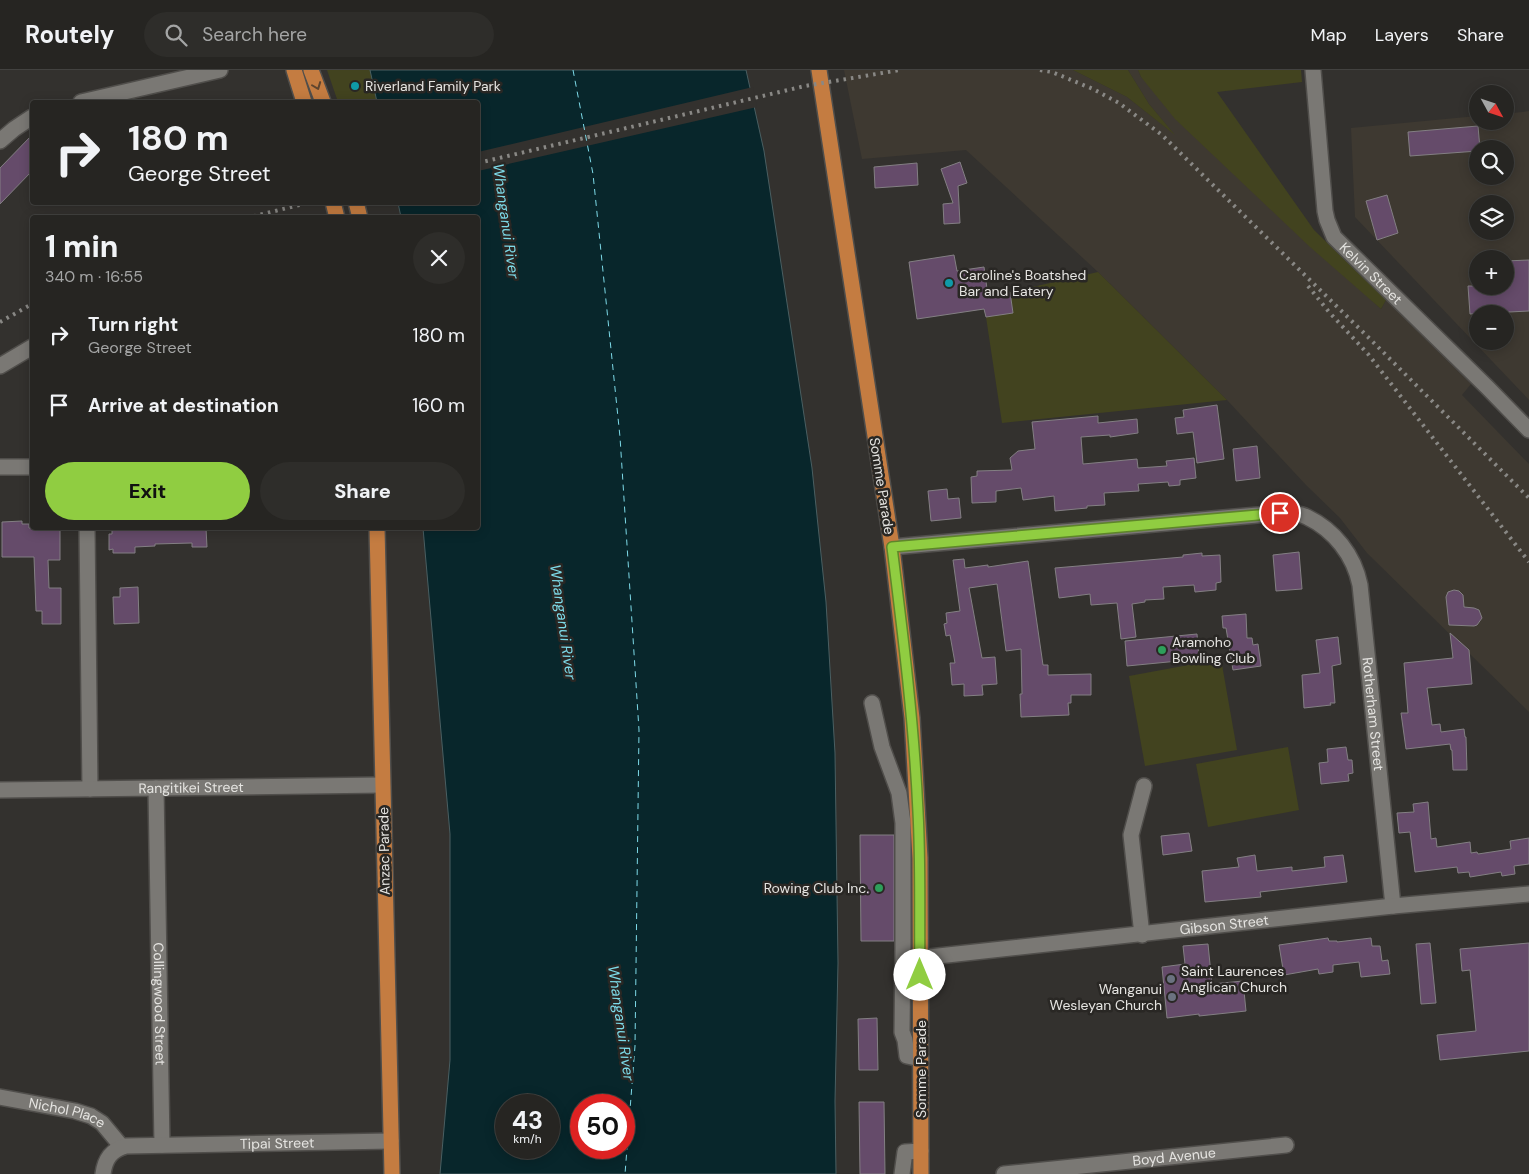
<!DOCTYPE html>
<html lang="en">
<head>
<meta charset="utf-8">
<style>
  :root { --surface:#262522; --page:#2e2d2a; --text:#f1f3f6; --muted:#a4a5a5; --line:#424240; --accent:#90cd41 }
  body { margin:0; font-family:"DM Sans",sans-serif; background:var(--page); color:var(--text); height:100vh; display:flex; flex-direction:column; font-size:19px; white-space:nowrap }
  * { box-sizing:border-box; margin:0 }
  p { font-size:16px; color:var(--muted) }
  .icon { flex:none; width:28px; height:28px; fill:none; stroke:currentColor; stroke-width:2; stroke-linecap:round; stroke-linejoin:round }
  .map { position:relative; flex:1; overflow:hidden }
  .sheet { position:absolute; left:30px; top:145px; width:450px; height:315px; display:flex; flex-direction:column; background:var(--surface); border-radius:5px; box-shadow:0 2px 12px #0003,0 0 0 1px var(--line) }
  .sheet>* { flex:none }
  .hud { position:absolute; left:30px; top:30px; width:450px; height:105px; border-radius:5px; box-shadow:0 2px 12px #0003,0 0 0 1px var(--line); background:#262522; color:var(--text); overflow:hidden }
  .needle { width:32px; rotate:130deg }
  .fabs { position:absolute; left:1469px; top:15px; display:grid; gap:10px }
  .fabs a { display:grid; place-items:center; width:45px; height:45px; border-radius:50%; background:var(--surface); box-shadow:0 2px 12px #0003,0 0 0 1px var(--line); font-size:25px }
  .speed { position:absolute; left:495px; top:1024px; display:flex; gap:10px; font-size:25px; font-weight:700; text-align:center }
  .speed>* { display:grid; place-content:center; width:65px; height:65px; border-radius:50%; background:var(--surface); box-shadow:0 2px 12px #0003,0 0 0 1px var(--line); line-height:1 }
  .speed small { font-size:12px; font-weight:400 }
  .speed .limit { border:8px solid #d22; background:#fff; color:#111 }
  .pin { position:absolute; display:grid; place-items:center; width:42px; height:42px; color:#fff; margin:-21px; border:2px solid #fff; border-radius:50%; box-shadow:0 1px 5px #0007 }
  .me { position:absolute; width:55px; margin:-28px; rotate:0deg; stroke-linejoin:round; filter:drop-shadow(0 0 4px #0008) }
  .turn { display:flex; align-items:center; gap:18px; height:105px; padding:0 15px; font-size:22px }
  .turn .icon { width:65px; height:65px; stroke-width:2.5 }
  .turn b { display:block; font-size:35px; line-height:42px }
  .round { display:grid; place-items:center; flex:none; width:52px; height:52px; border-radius:26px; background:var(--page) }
  .summary { display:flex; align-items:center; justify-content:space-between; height:85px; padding:0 15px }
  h1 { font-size:30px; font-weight:800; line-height:38px }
  .action { display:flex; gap:10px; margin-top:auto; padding:10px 15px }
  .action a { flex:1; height:58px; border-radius:30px; background:var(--accent); color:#111; font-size:20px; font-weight:800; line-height:58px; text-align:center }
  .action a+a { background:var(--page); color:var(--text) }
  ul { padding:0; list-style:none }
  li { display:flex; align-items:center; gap:15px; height:70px; padding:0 15px }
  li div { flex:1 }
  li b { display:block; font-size:19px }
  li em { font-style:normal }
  header { display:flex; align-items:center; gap:30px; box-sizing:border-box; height:70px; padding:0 25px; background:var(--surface); border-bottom:1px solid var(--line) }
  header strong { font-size:24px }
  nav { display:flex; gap:28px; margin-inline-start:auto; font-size:18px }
  .search { width:350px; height:45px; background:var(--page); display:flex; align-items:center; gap:12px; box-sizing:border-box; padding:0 18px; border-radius:28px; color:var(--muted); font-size:19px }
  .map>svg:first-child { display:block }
  .built { fill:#3e3931; fill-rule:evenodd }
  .green { fill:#42431f }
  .water { fill:#08262b; stroke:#4a5f62; fill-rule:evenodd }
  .pier { fill:#33312e }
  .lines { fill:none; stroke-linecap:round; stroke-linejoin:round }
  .ferry { stroke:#7ddae8; stroke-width:1; stroke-dasharray:6 5; stroke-linecap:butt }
  .building { fill:#654b6a; stroke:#837f83 }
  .minor-casing { stroke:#504e4b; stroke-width:18 }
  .major-casing { stroke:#504e4b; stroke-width:18 }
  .minor { stroke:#7a7874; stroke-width:15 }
  .major { stroke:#c47c41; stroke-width:15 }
  .rail { stroke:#898885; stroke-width:4; stroke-dasharray:2.5 5; stroke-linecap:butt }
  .oneway { stroke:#5f452e }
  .route-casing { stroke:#5e852a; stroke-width:12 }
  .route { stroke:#90cd41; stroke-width:9 }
  .culture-dot { fill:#0f9aa8; stroke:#292724; stroke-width:2 }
  .leisure-dot { fill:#2e9e5b; stroke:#292724; stroke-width:2 }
  .worship-dot { fill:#6b7280; stroke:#292724; stroke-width:2 }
  .labels { text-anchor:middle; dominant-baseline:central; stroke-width:5; stroke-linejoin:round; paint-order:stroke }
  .poi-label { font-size:14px; fill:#e5e4e1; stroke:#292724; text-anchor:start }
  .street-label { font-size:14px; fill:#e5e4e1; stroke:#292724 }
  .water-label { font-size:15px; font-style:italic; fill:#7ddae8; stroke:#292724 }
</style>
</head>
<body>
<header>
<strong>Routely</strong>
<div class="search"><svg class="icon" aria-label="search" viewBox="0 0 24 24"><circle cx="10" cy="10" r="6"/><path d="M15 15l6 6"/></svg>Search here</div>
<nav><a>Map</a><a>Layers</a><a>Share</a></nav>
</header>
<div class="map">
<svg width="1529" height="1104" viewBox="0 0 1529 1104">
  <rect width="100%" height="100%" fill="#33312e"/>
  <g class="built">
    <polygon points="844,0 1073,0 1127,27 1173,63 1149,34 1128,0 1138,0 1141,7 1381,239 1386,230 1471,314 1462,325 1529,394 1529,642 1367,483 1340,448 1306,415 1227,330 1098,202 966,80 862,89"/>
    <path d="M 1529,41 L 1529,330 L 1355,147 L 1351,58 L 1477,46 L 1478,51 L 1505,51 L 1505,44 ZM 1478,79 L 1505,79 L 1505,106 L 1478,106 ZM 1478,134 L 1505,134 L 1505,161 L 1478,161 ZM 1478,189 L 1505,189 L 1505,216 L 1478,216 ZM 1478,244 L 1505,244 L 1505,271 L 1478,271 Z"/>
  </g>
  <g class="green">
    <polygon points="327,0 373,0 380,32 338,32"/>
    <polygon points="1073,0 1128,0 1149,34 1175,65 1127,27"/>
    <polygon points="1138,0 1301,0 1302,12 1217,22 1314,160 1386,230 1381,239 1310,177 1175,49 1141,7"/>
    <polygon points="1098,202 1227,330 1002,353 986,247 1013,242 1010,222"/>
    <polygon points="1221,589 1237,680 1145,696 1129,606"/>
    <polygon points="1288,677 1299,740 1208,757 1196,694"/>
  </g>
  <path class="water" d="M 370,0 L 746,0 L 764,81 L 812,398 L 826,532 L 835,683 L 838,893 L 835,1031 L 836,1104 L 440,1104 L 450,990 L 450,764 L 423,458 L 478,458 L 478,148 L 401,147 L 398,133 L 478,132 L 478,32 L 377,32 ZM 506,1035 L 549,1035 L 549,1078 L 506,1078 ZM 581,1035 L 624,1035 L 624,1078 L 581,1078 Z"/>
  <polygon class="pier" points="753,17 757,37 478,101 478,82"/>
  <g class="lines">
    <polyline class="ferry" points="573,0 593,104 620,367 639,660 635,976 625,1104"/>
  </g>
  <g class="building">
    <polygon points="1478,56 1480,79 1478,79 1478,81 1410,86 1408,62"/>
    <polygon points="32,65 32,101 0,134 0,98"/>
    <polygon points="960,92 967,113 958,116 960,153 944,154 943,134 953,133 941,99"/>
    <polygon points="917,93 918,115 875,118 874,97"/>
    <polygon points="1387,125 1398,163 1377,170 1366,131"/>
    <polygon points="954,185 957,201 984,197 988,226 1010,222 1013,243 986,247 984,239 917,249 909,192"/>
    <polygon points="1529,190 1529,241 1470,244 1468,216 1505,216 1505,191"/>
    <polygon points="1217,335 1224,389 1197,393 1193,362 1177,364 1175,348 1184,347 1183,340"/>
    <polygon points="1098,346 1098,353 1137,349 1138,363 1110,367 1110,365 1081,367 1083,394 1137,389 1138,398 1167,396 1166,391 1194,388 1196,408 1180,410 1180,415 1169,416 1168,412 1138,414 1139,421 1104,423 1105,435 1087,436 1087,438 1055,441 1054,426 1023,430 1021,418 996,421 996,432 972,433 971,407 977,406 977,401 1012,400 1010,388 1018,381 1035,379 1032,352"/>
    <polygon points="1257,376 1260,408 1236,411 1233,379"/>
    <polygon points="947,419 948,429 959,428 961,448 931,451 928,421"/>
    <polygon points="22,451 22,454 29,454 29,458 60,458 60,490 48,490 49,518 61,518 61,554 42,554 42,541 36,541 34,487 2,487 2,452"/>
    <polygon points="112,458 206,458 207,477 192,477 192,473 155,474 155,476 135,477 135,483 113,483 113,479 109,480 109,464 112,464"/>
    <polygon points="1299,482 1302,519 1276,521 1273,485"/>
    <polygon points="1202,483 1202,486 1220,485 1221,512 1216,513 1216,520 1195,522 1194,515 1163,517 1164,529 1145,530 1145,532 1132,534 1136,567 1121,569 1117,533 1091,535 1090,524 1059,528 1055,498 1183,487 1183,485"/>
    <polygon points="964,489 965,498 988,495 988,497 1028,491 1043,595 1048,595 1048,605 1091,604 1091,625 1071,625 1071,633 1068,633 1069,645 1021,647 1020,624 1022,624 1021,579 1006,581 997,514 969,518 982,588 995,587 997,614 982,615 983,625 964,626 964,614 952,615 950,593 955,593 950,565 946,566 944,554 947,553 946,543 960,541 953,490"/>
    <polygon points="138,517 139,553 114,554 113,527 120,527 120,518"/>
    <polygon points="1454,520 1459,521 1463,525 1464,537 1474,538 1479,540 1482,548 1477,555 1474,556 1449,555 1446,527 1448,522"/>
    <polygon points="1246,544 1247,568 1252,568 1253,575 1258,574 1261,596 1233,600 1226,558 1223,558 1222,546"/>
    <polygon points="1450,563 1469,580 1472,614 1427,618 1432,655 1440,654 1441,662 1464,659 1465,667 1466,667 1467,700 1453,700 1452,680 1451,680 1450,674 1406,679 1401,643 1408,643 1404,593 1453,588"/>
    <polygon points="1197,564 1199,589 1127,596 1125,571"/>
    <polygon points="1338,567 1341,594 1332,596 1335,633 1330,633 1331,635 1304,638 1302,605 1320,603 1316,570"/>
    <polygon points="1346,677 1348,690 1352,690 1353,703 1348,704 1349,711 1321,714 1319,693 1328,692 1327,679"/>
    <polygon points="1428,732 1431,769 1436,768 1437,777 1470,772 1471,783 1477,782 1478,784 1511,779 1510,771 1529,768 1529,794 1514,796 1515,804 1502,806 1501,802 1470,807 1469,802 1458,803 1457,797 1415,802 1410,762 1399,763 1397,743 1414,742 1413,734"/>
    <polygon points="1189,763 1192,781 1163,785 1161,766"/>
    <polygon points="860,765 894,765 894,871 861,871"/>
    <polygon points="1255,785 1257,801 1292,797 1292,801 1325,797 1324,787 1343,785 1347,812 1260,822 1261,827 1205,832 1202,801 1239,797 1237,788"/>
    <polygon points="1328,868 1329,871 1337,871 1337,872 1371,868 1372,876 1380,876 1382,891 1388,890 1390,904 1361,907 1359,892 1333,895 1333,902 1319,904 1318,899 1284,905 1279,875"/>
    <polygon points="1430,873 1436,933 1421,934 1416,874"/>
    <polygon points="1529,873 1529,981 1440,990 1437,965 1476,961 1470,900 1462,901 1460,879"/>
    <polygon points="1208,874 1212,914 1243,911 1246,941 1199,946 1199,944 1167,948 1162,897 1185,894 1183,876"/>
    <polygon points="877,948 878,1000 859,1000 858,949"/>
    <polygon points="859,1032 884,1032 885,1104 860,1104"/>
  </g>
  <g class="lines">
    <defs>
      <g id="minor">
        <path id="s1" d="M 1313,0 L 1325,141 L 1327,150 L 1334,167 L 1487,317 L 1529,360"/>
        <polyline points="81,32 220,0"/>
        <polyline points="0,71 14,59 32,47"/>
        <polyline points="0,296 32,277"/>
        <polyline points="0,397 32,397"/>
        <polyline points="87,458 90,719"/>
        <path id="s2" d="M 892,477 L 1280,443 C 1289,443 1299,443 1307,447 C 1334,460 1354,485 1360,515 L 1393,836"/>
        <polyline points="872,633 882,677 899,723 903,753 903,880 902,962 905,970 907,986 921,989"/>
        <path id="s3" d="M 156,718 L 162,1075"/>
        <path id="s4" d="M 0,720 L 382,715"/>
        <polyline points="1142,865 1131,765 1144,716"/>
        <path id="s5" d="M 920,888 L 1393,836 L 1529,824"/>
        <path id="s6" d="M 0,1027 L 75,1041 L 91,1046 L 102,1053 L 122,1077"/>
        <path id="s7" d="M 103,1104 C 105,1089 111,1080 126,1076 L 391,1071"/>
        <polyline points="902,1104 905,1082 921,1081"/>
        <path id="s8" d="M 1004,1104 L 1286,1075"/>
      </g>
      <g id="major">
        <polyline points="294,0 304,32"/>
        <polyline points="311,0 323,32"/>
        <polyline points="819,0 892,477 912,648 920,788 921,1104"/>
        <polyline points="333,132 337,148"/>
        <polyline points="356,132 360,148"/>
        <polyline points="377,458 392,1104"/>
      </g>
    </defs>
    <use href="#minor" class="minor-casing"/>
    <use href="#major" class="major-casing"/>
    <use href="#minor" class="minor"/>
    <use href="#major" class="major"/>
    <g class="rail">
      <polyline points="1040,0 1052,2 1093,19 1119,33 1162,65 1369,268 1529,428"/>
      <polyline points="478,93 805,16 900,0"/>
      <polyline points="246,148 312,132"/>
      <polyline points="1308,216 1329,242 1368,284 1529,492"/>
      <polyline points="0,252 32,234"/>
    </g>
  </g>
  <defs><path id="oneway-chevron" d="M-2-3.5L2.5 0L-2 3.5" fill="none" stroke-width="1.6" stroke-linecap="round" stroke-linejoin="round" transform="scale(1.25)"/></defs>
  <use class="oneway" href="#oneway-chevron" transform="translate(317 16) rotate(69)"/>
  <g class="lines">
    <defs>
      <path id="route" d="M 920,905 C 919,851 921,796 918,742 C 914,653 903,565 892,477 L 1280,443"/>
    </defs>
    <use href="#route" class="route-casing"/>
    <use href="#route" class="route"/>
  </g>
  <g class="culture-dot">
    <circle cx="355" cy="16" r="5"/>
    <circle cx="949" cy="213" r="5"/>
  </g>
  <g class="leisure-dot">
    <circle cx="1162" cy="580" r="5"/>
    <circle cx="879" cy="818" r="5"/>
  </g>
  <g class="worship-dot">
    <circle cx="1171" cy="909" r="5"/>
    <circle cx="1172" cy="927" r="5"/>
  </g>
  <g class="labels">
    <g class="poi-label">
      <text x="365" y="16">Riverland Family Park</text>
      <text x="959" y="205">Caroline's Boatshed<tspan x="959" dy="16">Bar and Eatery</tspan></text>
      <text x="1172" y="572">Aramoho<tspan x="1172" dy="16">Bowling Club</tspan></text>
      <text x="869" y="818" text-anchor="end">Rowing Club Inc.</text>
      <text x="1181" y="901">Saint Laurences<tspan x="1181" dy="16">Anglican Church</tspan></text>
      <text x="1162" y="919" text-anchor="end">Wanganui<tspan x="1162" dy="16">Wesleyan Church</tspan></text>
    </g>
    <g class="street-label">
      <text stroke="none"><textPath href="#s1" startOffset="221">Kelvin Street</textPath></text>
      <text transform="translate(882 416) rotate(81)">Somme Parade</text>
      <text stroke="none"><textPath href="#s2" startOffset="636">Rotherham Street</textPath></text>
      <text stroke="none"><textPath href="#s4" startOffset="191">Rangitikei Street</textPath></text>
      <text transform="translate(384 781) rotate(-91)">Anzac Parade</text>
      <text stroke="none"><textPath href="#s5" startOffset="306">Gibson Street</textPath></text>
      <text stroke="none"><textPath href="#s3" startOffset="216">Collingwood Street</textPath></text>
      <text transform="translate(921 999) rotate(-90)">Somme Parade</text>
      <text stroke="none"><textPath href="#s6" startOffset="69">Nichol Place</textPath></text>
      <text stroke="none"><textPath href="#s7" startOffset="190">Tipai Street</textPath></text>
      <text stroke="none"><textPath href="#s8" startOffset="171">Boyd Avenue</textPath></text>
    </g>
    <g class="water-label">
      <text transform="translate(506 151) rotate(82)">Whanganui River</text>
      <text transform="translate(563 552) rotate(82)">Whanganui River</text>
      <text transform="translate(621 953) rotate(82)">Whanganui River</text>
    </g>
  </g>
</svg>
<div class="fabs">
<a><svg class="needle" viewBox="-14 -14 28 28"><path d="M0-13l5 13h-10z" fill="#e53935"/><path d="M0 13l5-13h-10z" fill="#a4a5a5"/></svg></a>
<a><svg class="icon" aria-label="search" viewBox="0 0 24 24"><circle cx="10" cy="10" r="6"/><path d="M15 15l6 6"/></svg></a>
<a><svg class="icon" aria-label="layers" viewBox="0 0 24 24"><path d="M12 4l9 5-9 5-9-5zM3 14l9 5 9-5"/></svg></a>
<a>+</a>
<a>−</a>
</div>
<div class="speed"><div>43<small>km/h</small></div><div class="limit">50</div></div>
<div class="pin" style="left:1280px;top:443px;background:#d93025"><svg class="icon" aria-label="arrive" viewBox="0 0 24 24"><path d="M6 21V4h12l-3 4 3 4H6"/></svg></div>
<svg class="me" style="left:920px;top:905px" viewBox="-20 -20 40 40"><circle r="19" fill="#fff"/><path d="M0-13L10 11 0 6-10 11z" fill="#90cd41"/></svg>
<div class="hud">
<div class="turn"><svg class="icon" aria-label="right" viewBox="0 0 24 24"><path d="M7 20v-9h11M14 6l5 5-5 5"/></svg><div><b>180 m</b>George Street</div></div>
</div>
<section class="sheet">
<div class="summary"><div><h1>1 min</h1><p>340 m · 16:55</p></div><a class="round"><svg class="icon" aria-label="close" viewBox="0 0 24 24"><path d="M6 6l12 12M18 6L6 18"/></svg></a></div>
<ul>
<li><svg class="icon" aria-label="right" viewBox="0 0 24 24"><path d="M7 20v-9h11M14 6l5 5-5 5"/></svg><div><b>Turn right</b><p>George Street</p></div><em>180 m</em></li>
<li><svg class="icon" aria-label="arrive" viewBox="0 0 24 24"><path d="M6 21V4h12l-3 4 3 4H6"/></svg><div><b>Arrive at destination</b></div><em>160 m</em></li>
</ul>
<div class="action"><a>Exit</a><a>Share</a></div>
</section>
</div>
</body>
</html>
